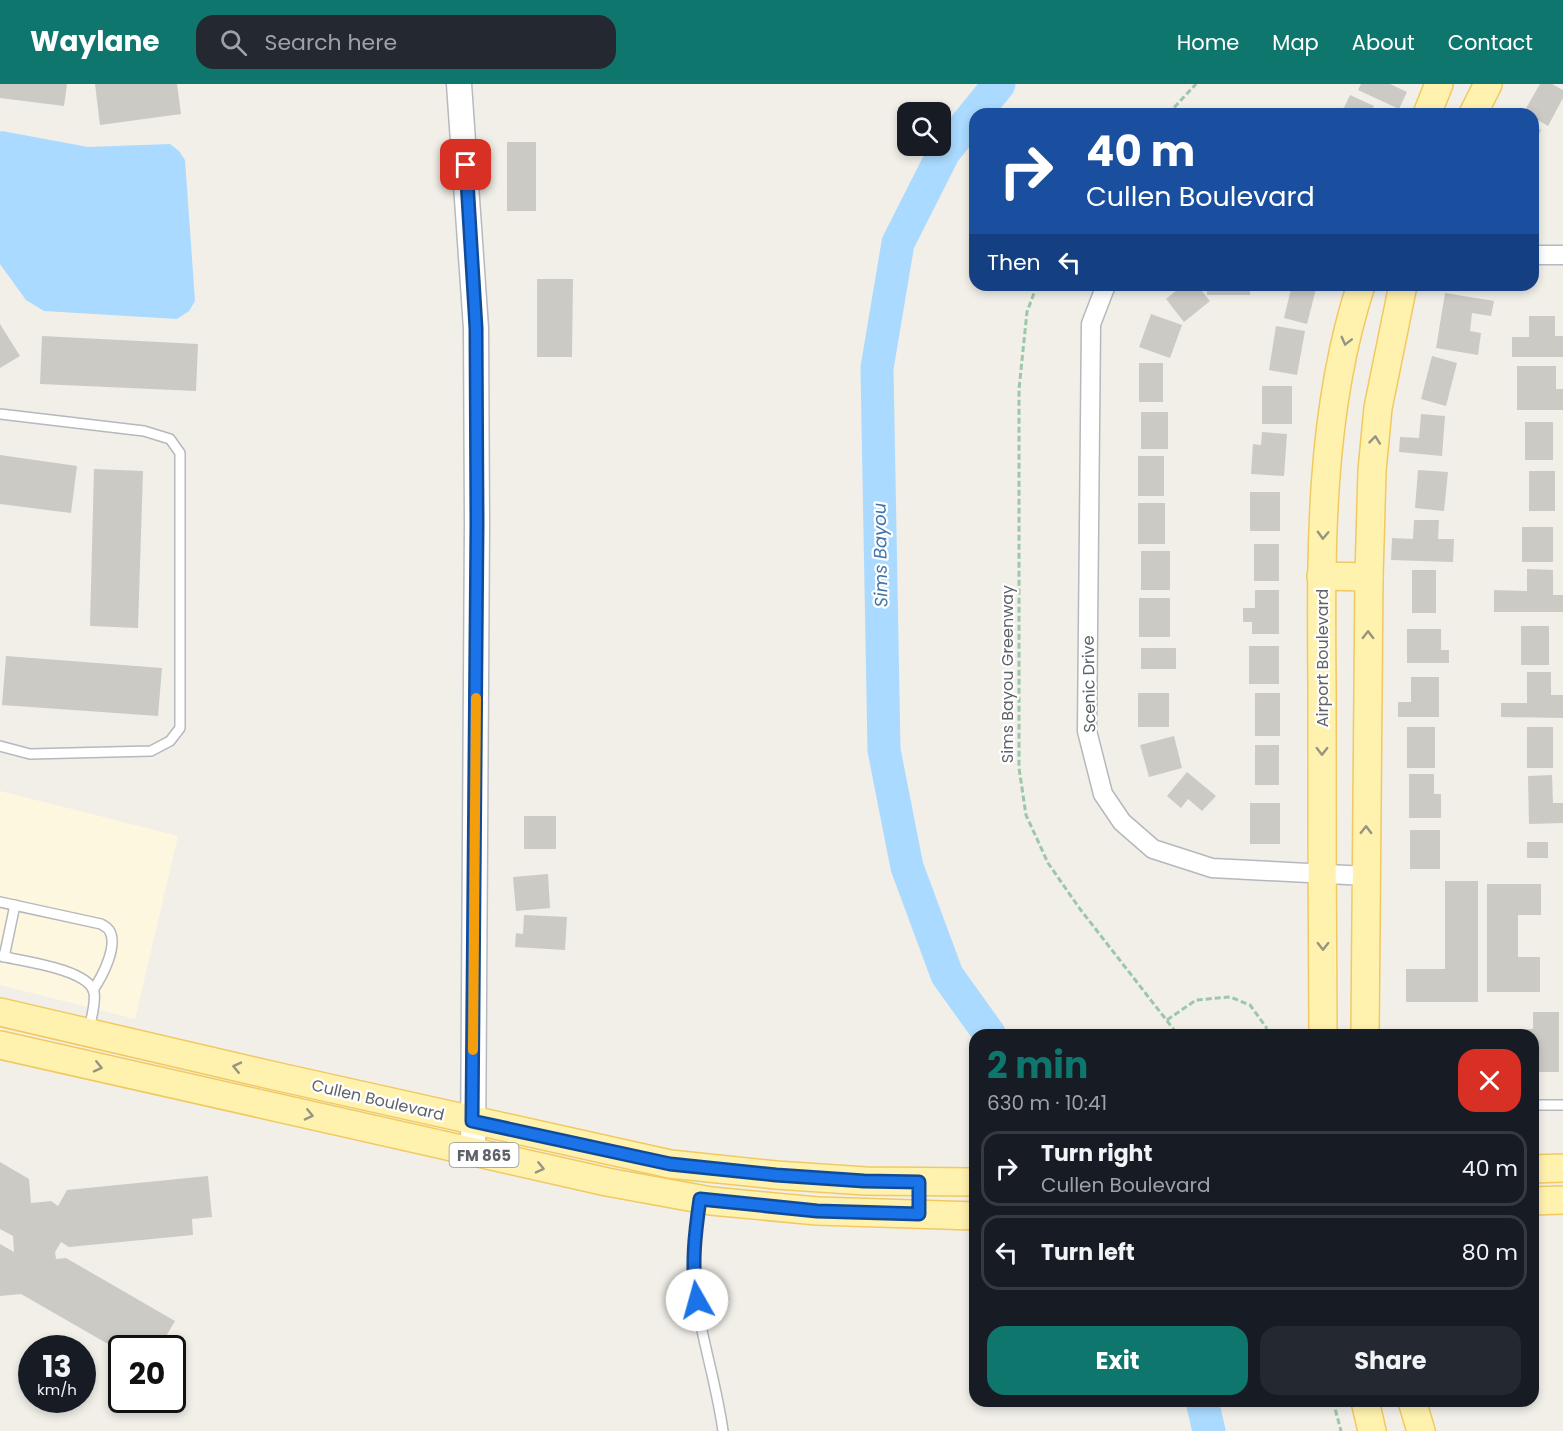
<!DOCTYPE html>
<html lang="en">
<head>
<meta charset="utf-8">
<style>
  :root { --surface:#171b24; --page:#242831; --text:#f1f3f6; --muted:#9ea1a6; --line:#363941; --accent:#0f766e }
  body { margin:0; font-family:Poppins,sans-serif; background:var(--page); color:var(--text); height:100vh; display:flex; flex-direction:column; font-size:22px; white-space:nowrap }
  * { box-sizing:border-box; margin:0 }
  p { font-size:20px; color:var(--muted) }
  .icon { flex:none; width:33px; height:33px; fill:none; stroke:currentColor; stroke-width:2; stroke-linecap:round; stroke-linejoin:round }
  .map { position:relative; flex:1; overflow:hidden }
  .details { position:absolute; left:969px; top:945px; width:570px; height:378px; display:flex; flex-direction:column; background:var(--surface); border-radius:18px; box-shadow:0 3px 9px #0003 }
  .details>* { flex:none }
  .top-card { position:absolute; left:969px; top:24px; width:570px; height:183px; border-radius:18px; box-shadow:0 3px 9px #0003; background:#1a4fa0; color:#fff; overflow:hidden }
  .fabs { position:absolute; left:897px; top:18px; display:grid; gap:12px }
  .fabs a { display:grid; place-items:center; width:54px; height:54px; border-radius:12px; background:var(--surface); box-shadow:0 3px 9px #0003; font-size:30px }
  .speed { position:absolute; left:18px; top:1251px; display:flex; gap:12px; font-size:30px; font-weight:700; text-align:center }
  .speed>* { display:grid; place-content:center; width:78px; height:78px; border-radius:50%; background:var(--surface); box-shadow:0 3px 9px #0003; line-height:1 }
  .speed small { font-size:15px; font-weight:400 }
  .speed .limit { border:3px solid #111; border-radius:9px; background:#fff; color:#111 }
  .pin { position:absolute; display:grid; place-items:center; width:51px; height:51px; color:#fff; margin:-26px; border-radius:12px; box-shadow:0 3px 9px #0006 }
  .me { position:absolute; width:66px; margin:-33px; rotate:353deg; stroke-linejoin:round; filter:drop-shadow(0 0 4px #0008) }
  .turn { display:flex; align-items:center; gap:21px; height:126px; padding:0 18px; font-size:27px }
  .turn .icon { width:78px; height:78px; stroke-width:2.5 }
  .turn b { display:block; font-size:42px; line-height:51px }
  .then { display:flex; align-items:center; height:57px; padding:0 18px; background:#0003; gap:12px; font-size:22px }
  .round { display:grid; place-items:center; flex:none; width:63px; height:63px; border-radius:18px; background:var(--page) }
  .headline { display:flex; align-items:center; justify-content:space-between; height:102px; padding:0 18px }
  h1 { font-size:36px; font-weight:700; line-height:45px; color:var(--accent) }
  .primary-button { display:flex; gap:12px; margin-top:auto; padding:12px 18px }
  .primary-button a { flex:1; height:69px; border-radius:18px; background:var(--accent); color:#fff; font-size:24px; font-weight:700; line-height:69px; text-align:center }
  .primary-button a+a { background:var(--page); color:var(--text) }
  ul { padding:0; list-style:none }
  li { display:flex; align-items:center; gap:18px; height:75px; margin:0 12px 9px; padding:0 6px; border:3px solid var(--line); border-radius:18px }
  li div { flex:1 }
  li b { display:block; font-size:22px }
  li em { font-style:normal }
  header { display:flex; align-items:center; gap:36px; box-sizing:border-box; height:84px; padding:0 30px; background:var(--accent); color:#fff }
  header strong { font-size:28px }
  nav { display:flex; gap:33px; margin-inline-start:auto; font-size:21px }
  .search { width:420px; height:54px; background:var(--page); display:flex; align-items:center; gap:15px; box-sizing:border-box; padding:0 21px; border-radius:18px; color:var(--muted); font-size:22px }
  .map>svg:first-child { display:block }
  .commercial { fill:#fef7e0 }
  .water { fill:#aadaff }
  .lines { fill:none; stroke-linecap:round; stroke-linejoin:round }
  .river { stroke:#aadaff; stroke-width:33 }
  .building { fill:#cccac5 }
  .lane-casing { stroke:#b5b8bc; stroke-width:12 }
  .street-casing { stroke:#b5b8bc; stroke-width:21 }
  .secondary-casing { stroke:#b6babf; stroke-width:27 }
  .primary-casing { stroke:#f2c960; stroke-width:30 }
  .path { stroke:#9cc7a9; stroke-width:3; stroke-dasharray:6 3; stroke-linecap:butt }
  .lane { stroke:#fff; stroke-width:9 }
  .street { stroke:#fff; stroke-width:18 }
  .secondary { stroke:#fff; stroke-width:24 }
  .primary { stroke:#fff2af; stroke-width:27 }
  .oneway { stroke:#979581 }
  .route-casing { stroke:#114b97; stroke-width:15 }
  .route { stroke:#1a73e8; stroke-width:10 }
  .slow { stroke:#f59e0b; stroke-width:10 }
  .labels { text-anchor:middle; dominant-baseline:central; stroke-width:4.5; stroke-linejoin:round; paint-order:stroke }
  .shield { fill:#fff; stroke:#8f9295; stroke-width:1.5 }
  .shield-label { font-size:15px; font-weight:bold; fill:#5f6368 }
  .street-label { font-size:16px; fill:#5f6368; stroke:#fff }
  .water-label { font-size:18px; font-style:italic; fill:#4174aa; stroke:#fff }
</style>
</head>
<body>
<header>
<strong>Waylane</strong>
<div class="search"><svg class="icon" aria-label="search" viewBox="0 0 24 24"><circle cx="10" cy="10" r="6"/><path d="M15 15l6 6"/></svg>Search here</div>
<nav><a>Home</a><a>Map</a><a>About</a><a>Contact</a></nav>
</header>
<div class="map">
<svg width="1563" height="1347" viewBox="0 0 1563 1347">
  <rect width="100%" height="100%" fill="#f1efe8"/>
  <polygon class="commercial" points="0,707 178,752 135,935 0,901"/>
  <polygon class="water" points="2,47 88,63 170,60 179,67 185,76 195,217 189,227 177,235 44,227 26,216 0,180 0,48"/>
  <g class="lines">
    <g class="river">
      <polyline points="990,951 947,891 907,783 884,666 877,284 898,159 944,68 999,0"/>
      <polyline points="1202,1317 1209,1347"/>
    </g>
  </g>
  <g class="building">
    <polygon points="0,0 67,0 64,22 0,14"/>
    <polygon points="95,0 177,0 181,30 100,41"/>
    <polygon points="1361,0 1390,0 1407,8 1399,25 1358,6"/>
    <polygon points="1540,0 1552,0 1563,6 1563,14 1548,42 1533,33 1533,30 1524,28"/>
    <polygon points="1350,11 1374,22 1371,30 1341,30"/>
    <polygon points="1533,42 1541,46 1533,62"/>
    <rect x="507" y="58" width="29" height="69"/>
    <polygon points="537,195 573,195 572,273 537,273"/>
    <polygon points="1183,201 1197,201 1210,217 1184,238 1166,215"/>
    <rect x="1207" y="201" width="43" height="10"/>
    <polygon points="1292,201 1317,201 1307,240 1284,234"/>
    <polygon points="1445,209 1494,217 1491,232 1472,229 1470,247 1481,249 1478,271 1436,264"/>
    <polygon points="1151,230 1182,241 1170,274 1139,263"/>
    <polygon points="1529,232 1555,232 1555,252 1563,252 1563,273 1512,273 1512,253 1529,253"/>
    <polygon points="0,240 20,272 0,284"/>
    <polygon points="1276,242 1305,247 1297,291 1269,286"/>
    <polygon points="42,252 198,260 196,307 40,300"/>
    <polygon points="1432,272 1457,279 1446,322 1421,315"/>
    <rect x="1139" y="279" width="24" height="39"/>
    <polygon points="1517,282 1556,282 1556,305 1563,305 1563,326 1517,326"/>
    <rect x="1262" y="302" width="30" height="38"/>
    <rect x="1141" y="328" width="27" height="37"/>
    <polygon points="1421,330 1445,332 1442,372 1399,368 1400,353 1419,354"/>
    <rect x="1525" y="338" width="28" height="38"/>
    <polygon points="1262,348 1287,350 1284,392 1251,390 1253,360 1261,361"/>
    <polygon points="0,371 77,382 71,429 0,420"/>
    <rect x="1138" y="372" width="26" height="40"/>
    <polygon points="94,385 143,387 138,544 90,542"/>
    <polygon points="1418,386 1448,388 1444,427 1415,424"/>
    <rect x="1529" y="387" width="26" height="40"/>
    <rect x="1250" y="408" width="30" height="39"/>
    <rect x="1138" y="419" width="27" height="41"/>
    <polygon points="1414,436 1439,436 1438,455 1454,455 1453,478 1391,476 1392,454 1413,455"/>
    <rect x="1522" y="443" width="31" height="35"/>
    <rect x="1254" y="460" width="25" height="37"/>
    <rect x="1141" y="467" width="29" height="39"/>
    <polygon points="1527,485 1553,486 1553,511 1563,511 1563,528 1494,528 1494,506 1527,507"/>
    <rect x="1412" y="486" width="24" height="43"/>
    <polygon points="1255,506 1279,506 1279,550 1252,550 1252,538 1243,538 1243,524 1255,524"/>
    <rect x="1139" y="514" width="31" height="39"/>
    <rect x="1521" y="542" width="28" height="39"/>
    <polygon points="1407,545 1441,545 1441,566 1449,566 1449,579 1407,579"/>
    <rect x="1249" y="562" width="30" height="38"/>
    <rect x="1141" y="564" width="35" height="21"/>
    <polygon points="6,572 162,584 158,632 2,621"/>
    <polygon points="1527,588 1551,588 1551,611 1563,611 1563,634 1501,633 1501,619 1527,619"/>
    <polygon points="1411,593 1439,593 1439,633 1398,633 1398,618 1411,618"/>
    <rect x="1138" y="609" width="31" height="34"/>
    <rect x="1255" y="609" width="25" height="43"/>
    <rect x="1407" y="643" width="28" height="41"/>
    <rect x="1527" y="643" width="26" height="41"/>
    <polygon points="1174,652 1182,684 1149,693 1140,661"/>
    <rect x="1255" y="661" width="24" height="40"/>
    <polygon points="1187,688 1216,712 1202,727 1188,715 1181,724 1167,712"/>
    <polygon points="1409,690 1434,690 1434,710 1441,710 1441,734 1409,734"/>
    <polygon points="1552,691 1553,719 1563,719 1563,739 1529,740 1528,692"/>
    <rect x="1250" y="719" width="30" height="41"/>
    <rect x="524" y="732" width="32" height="33"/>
    <rect x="1410" y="746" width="30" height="39"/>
    <rect x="1527" y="758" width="21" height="16"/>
    <polygon points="548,790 550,824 516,827 513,793"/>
    <polygon points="1445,797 1478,797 1478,918 1406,918 1406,885 1445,885"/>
    <polygon points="1487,800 1541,800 1541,831 1518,831 1518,873 1540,873 1540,908 1487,908"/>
    <polygon points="524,831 567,833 565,866 515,863 516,849 523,850"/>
    <polygon points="1533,928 1559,928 1559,988 1533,988 1533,951 1505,951 1505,945 1533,945"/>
    <polygon points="0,1078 29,1095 31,1119 51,1117 58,1122 67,1106 208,1092 212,1133 192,1135 193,1151 69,1163 61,1158 55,1168 56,1175 66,1174 175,1237 159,1264 122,1264 122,1268 21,1210 0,1212 0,1160 14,1168 13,1152 0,1145"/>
  </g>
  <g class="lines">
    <defs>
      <g id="lane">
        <polyline points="0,330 144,347 170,355 180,369 180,644 170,657 151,667 30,670 0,662"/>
        <path d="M 0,818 L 101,840 C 104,842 107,843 109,846 C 119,861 102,893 93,906"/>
        <path d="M 0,872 C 22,877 88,885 94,908 C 96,920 91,934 89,946"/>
        <polyline points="4,873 15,821"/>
        <polyline points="1533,1021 1563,1021"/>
        <path d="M 700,1117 C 696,1143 691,1170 693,1196 C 699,1247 716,1296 723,1347"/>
      </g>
      <g id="street">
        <polyline points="1533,171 1563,171"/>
        <polyline points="1106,201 1091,240 1087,647 1103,710 1122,738 1153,765 1212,784 1366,792"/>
      </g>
      <polyline id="secondary" points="459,0 476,244 477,440 473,1069"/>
      <g id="primary">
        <polyline points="1427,30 1439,0"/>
        <polyline points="1473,30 1488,0"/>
        <polyline points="1321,492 1369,493"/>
        <polyline points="0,928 275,992 670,1080 776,1091 865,1097 975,1098"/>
        <path d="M 1323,951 C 1322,834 1322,718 1322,601 C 1321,468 1319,330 1361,201"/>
        <polyline points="1365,951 1369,493 1372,387 1378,324 1403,201"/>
        <polyline points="0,961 607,1098 711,1117 817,1127 975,1132"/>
        <polyline points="1533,1085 1563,1084"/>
        <polyline points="1533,1117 1563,1116"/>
        <polyline points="1365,1317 1372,1347"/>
        <polyline points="1412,1317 1421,1347"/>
      </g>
    </defs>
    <use href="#lane" class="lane-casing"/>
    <use href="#street" class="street-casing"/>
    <use href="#secondary" class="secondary-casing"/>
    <use href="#primary" class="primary-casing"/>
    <g class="path">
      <polyline points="1168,30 1196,0"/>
      <polyline points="1037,201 1027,228 1019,305 1019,684 1026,731 1048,779 1080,825 1178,951"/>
      <polyline points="1167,936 1196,916 1230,913 1250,921 1266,943 1268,951"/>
      <polyline points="1333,1317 1341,1347"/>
    </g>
    <use href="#lane" class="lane"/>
    <use href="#street" class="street"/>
    <use href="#secondary" class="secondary"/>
    <use href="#primary" class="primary"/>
  </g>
  <defs><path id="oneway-chevron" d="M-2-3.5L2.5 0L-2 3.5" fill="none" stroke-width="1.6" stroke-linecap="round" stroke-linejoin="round" transform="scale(1.5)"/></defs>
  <g class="oneway">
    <use href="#oneway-chevron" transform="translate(1346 257) rotate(104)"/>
    <use href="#oneway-chevron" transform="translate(1375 356) rotate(-84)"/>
    <use href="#oneway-chevron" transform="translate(1323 451) rotate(92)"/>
    <use href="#oneway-chevron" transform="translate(1368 551) rotate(-89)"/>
    <use href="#oneway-chevron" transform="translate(1322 667) rotate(90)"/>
    <use href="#oneway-chevron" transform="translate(1366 746) rotate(-89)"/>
    <use href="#oneway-chevron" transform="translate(1323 862) rotate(90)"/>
    <use href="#oneway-chevron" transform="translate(98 983) rotate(13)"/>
    <use href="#oneway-chevron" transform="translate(237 983) rotate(-167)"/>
    <use href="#oneway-chevron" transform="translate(309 1031) rotate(13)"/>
    <use href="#oneway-chevron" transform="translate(540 1084) rotate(13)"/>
  </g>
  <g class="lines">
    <defs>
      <path id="route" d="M 466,81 L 476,244 L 477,440 L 472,1037 L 670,1080 L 776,1091 L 864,1097 L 919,1098 L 919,1130 L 817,1127 L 700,1115 C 695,1149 691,1182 697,1216"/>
    </defs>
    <use href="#route" class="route-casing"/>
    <use href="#route" class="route"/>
    <polyline class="slow" points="473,966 476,614"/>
  </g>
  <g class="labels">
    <rect class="shield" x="449.5" y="1059" width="69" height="24" rx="4.5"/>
    <g class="shield-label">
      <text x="484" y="1071">FM 865</text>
    </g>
    <g class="street-label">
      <text transform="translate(1322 574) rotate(-90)">Airport Boulevard</text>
      <text transform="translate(1007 590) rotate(-90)">Sims Bayou Greenway</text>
      <text transform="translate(1089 600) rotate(-91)">Scenic Drive</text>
      <text transform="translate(378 1016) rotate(13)">Cullen Boulevard</text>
    </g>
    <g class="water-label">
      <text transform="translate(880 471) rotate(-91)">Sims Bayou</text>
    </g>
  </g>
</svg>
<div class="fabs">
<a><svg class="icon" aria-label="search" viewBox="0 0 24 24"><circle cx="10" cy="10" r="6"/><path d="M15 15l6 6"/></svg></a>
</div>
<div class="speed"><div>13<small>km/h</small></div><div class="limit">20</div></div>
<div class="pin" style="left:466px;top:81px;background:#d93025"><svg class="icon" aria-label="arrive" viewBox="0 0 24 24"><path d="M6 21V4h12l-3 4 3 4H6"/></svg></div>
<svg class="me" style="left:697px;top:1216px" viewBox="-20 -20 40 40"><circle r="19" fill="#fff"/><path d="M0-13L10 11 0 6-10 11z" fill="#1a73e8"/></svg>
<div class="top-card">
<div class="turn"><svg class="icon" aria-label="right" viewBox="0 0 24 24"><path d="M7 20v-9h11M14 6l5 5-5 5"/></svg><div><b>40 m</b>Cullen Boulevard</div></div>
<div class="then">Then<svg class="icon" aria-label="left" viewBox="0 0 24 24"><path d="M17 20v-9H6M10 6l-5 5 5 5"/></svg></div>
</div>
<section class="details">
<div class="headline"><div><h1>2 min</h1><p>630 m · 10:41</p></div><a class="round" style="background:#d93025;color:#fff"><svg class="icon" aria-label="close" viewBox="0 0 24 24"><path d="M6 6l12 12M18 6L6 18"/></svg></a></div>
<ul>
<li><svg class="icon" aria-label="right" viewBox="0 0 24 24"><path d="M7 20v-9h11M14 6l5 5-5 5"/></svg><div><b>Turn right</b><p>Cullen Boulevard</p></div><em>40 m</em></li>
<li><svg class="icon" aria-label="left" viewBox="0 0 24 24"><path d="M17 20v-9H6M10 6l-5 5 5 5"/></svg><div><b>Turn left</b></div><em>80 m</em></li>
</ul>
<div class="primary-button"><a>Exit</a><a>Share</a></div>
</section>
</div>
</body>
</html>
